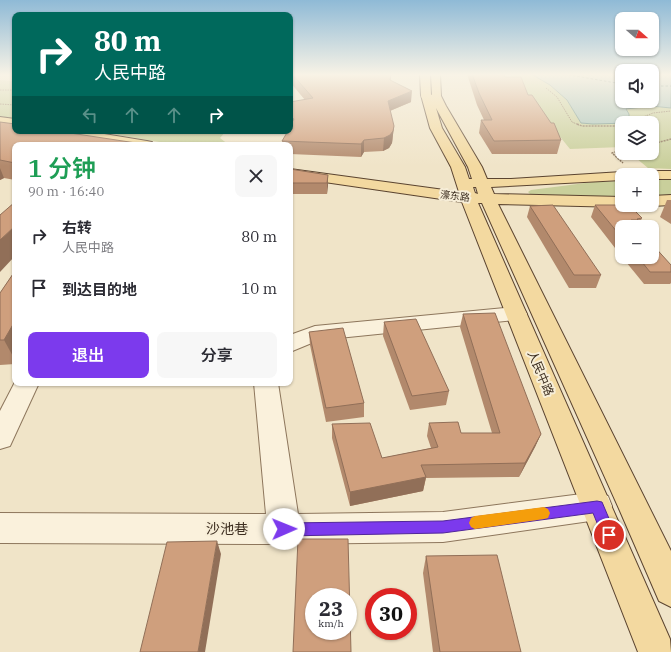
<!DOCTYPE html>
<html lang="zh">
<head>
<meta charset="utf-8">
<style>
  :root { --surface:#fff; --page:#f7f7f7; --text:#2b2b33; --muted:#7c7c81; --accent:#7c3aed }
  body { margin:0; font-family:"IBM Plex Serif","Noto Sans SC",serif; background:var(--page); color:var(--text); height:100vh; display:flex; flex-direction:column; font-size:15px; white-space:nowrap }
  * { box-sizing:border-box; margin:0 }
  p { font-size:13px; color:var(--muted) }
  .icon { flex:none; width:22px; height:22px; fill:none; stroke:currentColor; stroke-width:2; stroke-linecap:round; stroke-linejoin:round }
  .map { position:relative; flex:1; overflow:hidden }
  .panel { position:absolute; left:12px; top:142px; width:281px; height:244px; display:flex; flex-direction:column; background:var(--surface); border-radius:8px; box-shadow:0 1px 3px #0004 }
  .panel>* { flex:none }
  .top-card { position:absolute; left:12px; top:12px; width:281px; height:122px; border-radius:8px; box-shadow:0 1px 3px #0004; background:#00695c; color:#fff; overflow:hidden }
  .needle { width:26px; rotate:110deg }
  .buttons { position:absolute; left:615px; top:12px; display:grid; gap:8px }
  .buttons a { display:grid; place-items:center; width:44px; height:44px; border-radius:8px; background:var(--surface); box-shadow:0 1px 3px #0004; font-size:20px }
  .speed { position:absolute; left:305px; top:588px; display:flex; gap:8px; font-size:20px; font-weight:700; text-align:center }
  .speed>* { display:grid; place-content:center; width:52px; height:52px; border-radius:50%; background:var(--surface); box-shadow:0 1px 3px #0004; line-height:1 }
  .speed small { font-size:10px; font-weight:400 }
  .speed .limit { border:6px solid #d22; background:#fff; color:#111 }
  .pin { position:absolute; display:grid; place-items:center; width:34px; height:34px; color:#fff; margin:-17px; border:2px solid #fff; border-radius:50%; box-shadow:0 1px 4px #0007 }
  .me { position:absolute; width:44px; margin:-22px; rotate:89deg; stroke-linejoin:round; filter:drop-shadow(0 0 3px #0008) }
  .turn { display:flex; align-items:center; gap:14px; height:84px; padding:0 16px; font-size:18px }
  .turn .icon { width:52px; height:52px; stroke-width:2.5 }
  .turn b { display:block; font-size:28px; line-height:34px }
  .lanes { display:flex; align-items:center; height:38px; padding:0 16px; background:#0003; justify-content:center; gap:20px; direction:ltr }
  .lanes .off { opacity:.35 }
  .round { display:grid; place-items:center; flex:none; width:42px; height:42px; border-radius:8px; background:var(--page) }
  .head { display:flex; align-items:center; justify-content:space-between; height:68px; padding:0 16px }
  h1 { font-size:24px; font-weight:600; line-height:30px; color:#1e9e55 }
  .cta { display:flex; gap:8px; margin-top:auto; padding:8px 16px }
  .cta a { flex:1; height:46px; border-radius:8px; background:var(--accent); color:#fff; font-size:16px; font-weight:600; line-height:46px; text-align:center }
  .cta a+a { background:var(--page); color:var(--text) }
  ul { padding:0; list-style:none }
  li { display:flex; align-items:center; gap:12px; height:52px; padding:0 16px }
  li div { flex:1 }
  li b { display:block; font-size:15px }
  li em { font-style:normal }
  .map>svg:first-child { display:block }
  .green { fill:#c9cf9b }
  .water { fill:#a9c4bc; stroke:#6f938a }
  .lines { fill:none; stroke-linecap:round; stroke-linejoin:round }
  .ferry { stroke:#2f5d5a; stroke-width:1; stroke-dasharray:2.5 2; stroke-linecap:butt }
  .minor-casing { stroke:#8d765c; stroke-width:2 }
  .major-casing { stroke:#5b4430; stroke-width:2 }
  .path-far1 { stroke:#8d765c; stroke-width:1; stroke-dasharray:1.5 1; stroke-linecap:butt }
  .path { stroke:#8d765c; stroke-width:1.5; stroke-dasharray:2 1; stroke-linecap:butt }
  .minor { fill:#faf1dc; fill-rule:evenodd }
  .major { fill:#f3d9a0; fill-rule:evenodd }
  .major-bridge-casing { stroke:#5b4430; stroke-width:12; stroke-linecap:butt }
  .major-bridge { stroke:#f3d9a0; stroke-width:10 }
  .wall { fill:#b2896c }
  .shaded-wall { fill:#916f58 }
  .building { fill:#cf9f7d; stroke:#916f58; fill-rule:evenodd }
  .route { fill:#7c3aed; stroke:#51269a }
  .slow { fill:#f59e0b }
  .labels { text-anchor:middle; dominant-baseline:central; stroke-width:4; stroke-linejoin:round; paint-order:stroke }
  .far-street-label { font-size:10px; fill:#3d2e20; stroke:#f7eed8 }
  .street-label { font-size:12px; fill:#3d2e20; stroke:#f7eed8 }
  .near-street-label { font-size:14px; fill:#3d2e20; stroke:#f7eed8 }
</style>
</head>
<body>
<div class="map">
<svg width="671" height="652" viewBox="0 0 671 652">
  <rect width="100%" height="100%" fill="#f0e4c8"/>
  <g class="green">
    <polygon points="509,74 531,74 550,85 567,100 581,123 593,124 622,124 622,147 570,149"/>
    <polygon points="0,80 15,81 15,119 0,116"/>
    <polygon points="651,106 671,108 671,169 648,168 630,153 652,153 652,123 626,123 629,122 625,109"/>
    <polygon points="95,131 226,131 220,138 229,145 177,145"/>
    <rect x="652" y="180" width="19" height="17"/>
    <polygon points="622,181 622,199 531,195 528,192 531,190 593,182"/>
  </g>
  <polygon class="water" points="531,74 622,74 622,101 652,101 652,74 671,74 671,108 651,106 626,109 629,114 629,123 593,124 581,123 567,100 550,85"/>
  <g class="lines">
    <g class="ferry">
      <polyline points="564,74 622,84"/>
      <polyline points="652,86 671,86"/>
    </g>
    <defs>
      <g id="minor">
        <polygon points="516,307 524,309 527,314 524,319 319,340 290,352 290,335 315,326"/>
        <polygon points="15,382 39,383 10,446 0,449 0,411"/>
        <polygon points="254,383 278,383 298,514 443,512 597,492 608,496 612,506 608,516 597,520 443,542 284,544 0,543 0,513 266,514"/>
      </g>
      <g id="major">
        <path d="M 430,74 L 440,74 L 441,96 L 446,106 L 482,167 L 487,179 L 511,179 L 622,172 L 628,174 L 634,171 L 671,171 L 671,179 L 652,179 L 652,175 L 622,175 L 622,180 L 491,187 L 494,194 L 622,197 L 622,205 L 628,205 L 622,207 L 498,204 L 671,551 L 671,607 L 659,601 L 620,511 L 482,203 L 478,203 L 670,639 L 671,652 L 638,652 L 462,202 L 290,177 L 290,169 L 459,192 L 451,167 L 430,128 L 421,95 L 426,92 L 431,94 ZM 436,108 L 468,167 L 472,179 L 469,179 L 465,167 L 442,128 ZM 473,187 L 476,187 L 478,194 L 475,193 Z"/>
        <polygon points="0,117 15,119 15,127 0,125"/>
        <polygon points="57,131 86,131 147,141 152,142 154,145 124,145 63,135 59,134"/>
        <polygon points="671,195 671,205 652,206 649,205 652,205 652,196"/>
      </g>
    </defs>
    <use href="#minor" class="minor-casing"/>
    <use href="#major" class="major-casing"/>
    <g class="path-far1">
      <polyline points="546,88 557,97 572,122 579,125"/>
      <polyline points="0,90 15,90"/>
      <polyline points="0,104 15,105"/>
      <polyline points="642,123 643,117 653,113 671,111"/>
    </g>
    <g class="path">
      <polyline points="577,124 582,126 622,126"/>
      <polyline points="652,144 671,139"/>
      <polyline points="622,150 612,153 623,163"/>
    </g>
    <use href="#minor" class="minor"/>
    <use href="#major" class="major"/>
    <defs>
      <polyline id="major-bridge" points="425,74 426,95"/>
    </defs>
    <use href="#major-bridge" class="major-bridge-casing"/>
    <use href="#major-bridge" class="major-bridge"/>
  </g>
  <g class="wall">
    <polygon points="290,74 391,74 391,80 411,102 390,111 394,126 392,143 389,148 383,151 364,152 361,157 290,154 290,145 283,145 282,141 290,131 290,102 305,100 290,82"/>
    <polygon points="467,74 504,74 505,77 528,95 561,140 557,154 492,154 479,133 481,120 484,120 477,105"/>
    <polygon points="0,122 136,144 151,145 15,145 15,180 4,178 0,180"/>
    <polygon points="290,169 328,175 327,194 290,194"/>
    <polygon points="667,200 671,200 671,224 660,217"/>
    <polygon points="595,205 642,218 638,227 622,227 622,257 591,217"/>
    <polygon points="530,206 601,275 596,288 569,288 527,217"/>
    <polygon points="622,257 652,257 671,265 671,283 670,284 644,284"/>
    <polygon points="15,271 15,364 0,365 0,293"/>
    <polygon points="463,314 541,434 535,447 519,477 426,478 423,491 350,506 332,438 332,424 382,458 431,448 427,436 429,423 461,433 492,433 460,327"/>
    <polygon points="384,322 449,391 446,405 410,410 383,336"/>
    <polygon points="309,332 364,403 364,417 326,422 310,345"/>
    <polygon points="426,556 521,652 433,652 423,573"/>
  </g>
  <g class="shaded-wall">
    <polygon points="412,91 411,102 387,112 388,101"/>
    <polygon points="394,126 392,143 389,148 383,151 384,138"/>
    <polygon points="364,140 364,152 361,157 361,144"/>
    <polygon points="0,168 4,178 0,180"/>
    <polygon points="328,175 328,186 327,194 327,183"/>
    <polygon points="15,226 15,256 0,272 0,240"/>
    <polygon points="15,321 15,360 4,340"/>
    <polygon points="541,434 535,447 519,477 525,463"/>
    <polygon points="426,477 423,491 350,506 350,492"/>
    <polygon points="217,541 221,554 205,652 198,652"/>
  </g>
  <g class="building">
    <polygon points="292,74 391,74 390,80 412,91 388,101 394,126 393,131 390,135 384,138 364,140 361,144 282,141 288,131 290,131 290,126 294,119 290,117 290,102 313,98"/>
    <polygon points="472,74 504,74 505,77 521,77 528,95 532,95 551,123 554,123 561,140 494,141 481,120 492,120 479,93"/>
    <polygon points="0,122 15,124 15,131 57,131 136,143 133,145 15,145 15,163 0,160"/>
    <polygon points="137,143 151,145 135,145"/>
    <polygon points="290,169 328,175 327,183 290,183"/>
    <polygon points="15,202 15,226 0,240 0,215"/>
    <polygon points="553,205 601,275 574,275 530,206"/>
    <polygon points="595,205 629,205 642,218 637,219 638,220 631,220 637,227 622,227 622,238"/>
    <polygon points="652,244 671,265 671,272 650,272 638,257 652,257"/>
    <polygon points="15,271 15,321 4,340 0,340 0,293"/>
    <polygon points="495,313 541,434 525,463 421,465 426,477 350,492 332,424 370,423 382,458 438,447 429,423 458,422 461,433 500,433 463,314"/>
    <polygon points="416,319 449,391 412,396 384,322"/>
    <polygon points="343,328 364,403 326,408 309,332"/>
    <path d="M 298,539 L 348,539 L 351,652 L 293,652 ZM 314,597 L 348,597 L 348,631 L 314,631 Z"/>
    <polygon points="217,541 198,652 140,652 167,542"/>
    <polygon points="497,555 521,652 440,652 426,556"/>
  </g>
  <linearGradient id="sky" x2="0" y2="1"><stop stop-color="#8fbad6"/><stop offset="0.45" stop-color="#f8f3e6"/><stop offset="1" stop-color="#f8f3e6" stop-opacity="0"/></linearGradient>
  <rect width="671" height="166" fill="url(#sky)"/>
  <polygon class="route" points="597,501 602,502 616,535 614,540 609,542 604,540 593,513 443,533 284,536 279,534 277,529 279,525 284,523 443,521"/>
  <polygon class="slow" points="544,507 548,509 550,513 548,518 544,519 475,529 471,527 469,523 471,518 475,516"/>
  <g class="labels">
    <g class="far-street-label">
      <text transform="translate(455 196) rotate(7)">濠东路</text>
    </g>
    <g class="street-label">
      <text transform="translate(541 373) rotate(67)">人民中路</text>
    </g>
    <g class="near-street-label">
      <text x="227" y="529">沙池巷</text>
    </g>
  </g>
</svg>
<div class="buttons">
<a><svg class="needle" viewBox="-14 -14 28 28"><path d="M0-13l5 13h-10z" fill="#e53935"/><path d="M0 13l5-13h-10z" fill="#7c7c81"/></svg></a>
<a><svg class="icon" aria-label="sound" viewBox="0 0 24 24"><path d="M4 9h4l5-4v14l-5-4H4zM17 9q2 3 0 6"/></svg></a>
<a><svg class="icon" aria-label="layers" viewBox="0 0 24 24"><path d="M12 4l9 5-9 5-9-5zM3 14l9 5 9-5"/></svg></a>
<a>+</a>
<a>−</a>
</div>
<div class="speed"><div>23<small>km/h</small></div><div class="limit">30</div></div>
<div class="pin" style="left:609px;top:535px;background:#d93025"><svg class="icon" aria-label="arrive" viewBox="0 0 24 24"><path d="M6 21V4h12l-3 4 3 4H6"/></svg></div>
<svg class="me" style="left:284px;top:529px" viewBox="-20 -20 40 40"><circle r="19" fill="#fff"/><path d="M0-13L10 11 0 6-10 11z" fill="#7c3aed"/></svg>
<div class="top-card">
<div class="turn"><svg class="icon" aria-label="right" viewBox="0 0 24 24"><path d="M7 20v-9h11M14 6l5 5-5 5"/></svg><div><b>80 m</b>人民中路</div></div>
<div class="lanes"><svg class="icon off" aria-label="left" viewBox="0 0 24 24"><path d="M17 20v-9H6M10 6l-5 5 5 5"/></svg><svg class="icon off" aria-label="ahead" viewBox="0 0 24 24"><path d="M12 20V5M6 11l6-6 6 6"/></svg><svg class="icon off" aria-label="ahead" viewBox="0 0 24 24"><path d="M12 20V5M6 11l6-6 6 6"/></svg><svg class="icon" aria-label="right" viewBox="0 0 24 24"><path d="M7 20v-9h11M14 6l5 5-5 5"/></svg></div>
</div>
<section class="panel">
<div class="head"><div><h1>1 分钟</h1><p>90 m · 16:40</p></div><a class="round"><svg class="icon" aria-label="close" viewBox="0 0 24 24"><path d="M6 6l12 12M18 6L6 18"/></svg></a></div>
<ul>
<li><svg class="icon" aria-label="right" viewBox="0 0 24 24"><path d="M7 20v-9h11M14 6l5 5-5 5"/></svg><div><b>右转</b><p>人民中路</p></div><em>80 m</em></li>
<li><svg class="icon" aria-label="arrive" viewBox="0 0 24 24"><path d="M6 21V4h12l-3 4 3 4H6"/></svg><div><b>到达目的地</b></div><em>10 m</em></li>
</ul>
<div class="cta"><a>退出</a><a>分享</a></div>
</section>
</div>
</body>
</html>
